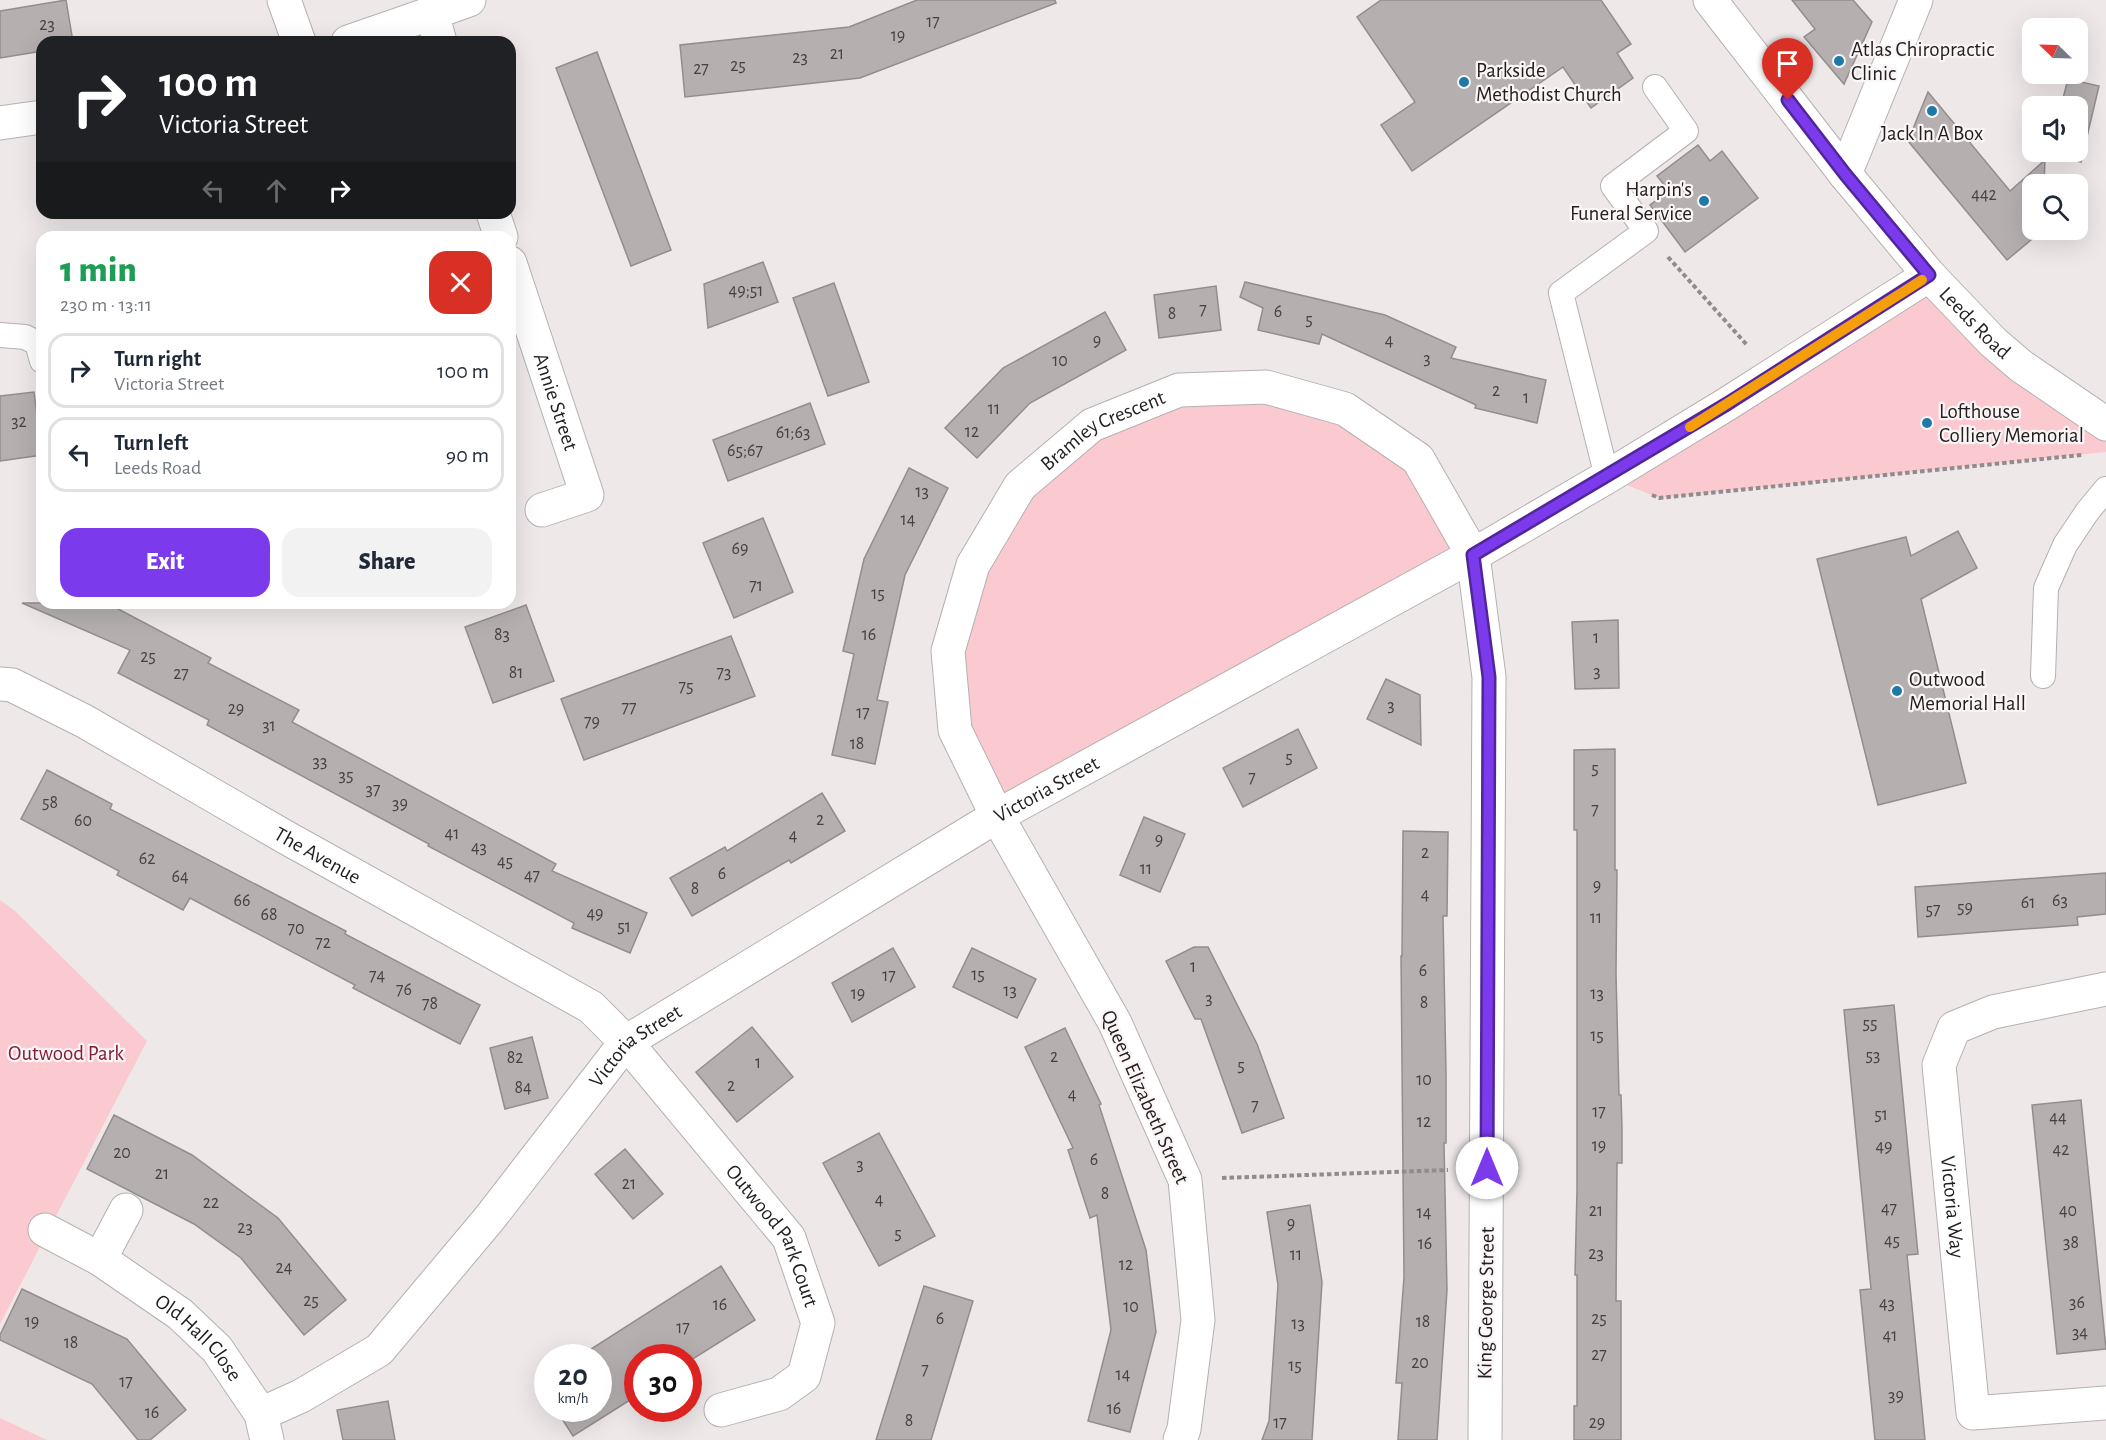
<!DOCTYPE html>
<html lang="en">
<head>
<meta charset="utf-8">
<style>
  :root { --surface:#fff; --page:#f2f2f3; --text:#1f2937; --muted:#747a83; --line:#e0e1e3; --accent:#7c3aed }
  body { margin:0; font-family:"Alegreya Sans",sans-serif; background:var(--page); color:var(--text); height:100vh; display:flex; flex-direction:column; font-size:22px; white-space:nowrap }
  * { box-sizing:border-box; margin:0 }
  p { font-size:20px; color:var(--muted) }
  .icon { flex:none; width:33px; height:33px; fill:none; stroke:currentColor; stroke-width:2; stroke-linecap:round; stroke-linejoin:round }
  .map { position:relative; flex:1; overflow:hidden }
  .sheet { position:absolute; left:36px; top:231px; width:480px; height:378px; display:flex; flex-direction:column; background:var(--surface); border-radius:18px; box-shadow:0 6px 24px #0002 }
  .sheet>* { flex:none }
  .hud { position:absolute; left:36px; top:36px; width:480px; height:183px; border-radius:18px; box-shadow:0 6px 24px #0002; background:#202124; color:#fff; overflow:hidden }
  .needle { width:39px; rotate:293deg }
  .tools { position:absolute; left:2022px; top:18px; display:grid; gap:12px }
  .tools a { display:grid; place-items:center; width:66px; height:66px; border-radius:12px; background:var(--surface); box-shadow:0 6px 24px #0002; font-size:30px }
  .speed { position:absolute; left:534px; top:1344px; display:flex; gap:12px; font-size:30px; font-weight:700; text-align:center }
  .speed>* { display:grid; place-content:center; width:78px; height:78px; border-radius:50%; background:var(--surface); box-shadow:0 6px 24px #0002; line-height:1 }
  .speed small { font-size:15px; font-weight:400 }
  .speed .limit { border:9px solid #d22; background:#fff; color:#111 }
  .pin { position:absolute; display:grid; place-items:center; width:51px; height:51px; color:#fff; margin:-62px -26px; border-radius:50% 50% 50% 0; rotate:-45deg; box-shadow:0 0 6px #0007 }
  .pin .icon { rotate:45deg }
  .me { position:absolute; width:66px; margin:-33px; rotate:0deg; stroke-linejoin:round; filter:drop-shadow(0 0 4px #0008) }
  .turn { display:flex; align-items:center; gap:21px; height:126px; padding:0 24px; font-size:27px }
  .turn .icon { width:78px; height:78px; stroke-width:2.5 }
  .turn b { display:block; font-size:42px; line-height:51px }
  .lanes { display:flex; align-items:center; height:57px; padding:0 24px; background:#0003; justify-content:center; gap:30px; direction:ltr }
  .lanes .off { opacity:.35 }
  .round { display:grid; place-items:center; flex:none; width:63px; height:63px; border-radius:18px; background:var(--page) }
  .head { display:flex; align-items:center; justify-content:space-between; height:102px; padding:0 24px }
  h1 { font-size:36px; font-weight:800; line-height:45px; color:#1e9e55 }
  .primary-button { display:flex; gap:12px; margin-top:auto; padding:12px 24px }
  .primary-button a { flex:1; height:69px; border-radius:18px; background:var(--accent); color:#fff; font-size:24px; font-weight:800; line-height:69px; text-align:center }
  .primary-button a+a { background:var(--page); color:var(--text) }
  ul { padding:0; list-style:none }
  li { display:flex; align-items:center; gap:18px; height:75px; margin:0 12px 9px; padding:0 12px; border:3px solid var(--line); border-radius:18px }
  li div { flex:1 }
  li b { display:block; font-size:22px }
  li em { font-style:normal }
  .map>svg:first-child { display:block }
  .green { fill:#fbcad0 }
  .building { fill:#b5afb0; stroke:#938d8e; stroke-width:1.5 }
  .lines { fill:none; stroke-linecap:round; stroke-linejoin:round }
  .lane-casing { stroke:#b6b0b1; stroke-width:26 }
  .street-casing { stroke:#b6b0b1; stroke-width:35 }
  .secondary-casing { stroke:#b6b0b1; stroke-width:35 }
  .primary-casing { stroke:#b6b0b1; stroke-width:35 }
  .path { stroke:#908c8c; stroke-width:4; stroke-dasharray:4.5 3; stroke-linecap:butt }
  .lane { stroke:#fff; stroke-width:24 }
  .street { stroke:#fff; stroke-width:33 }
  .secondary { stroke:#fff; stroke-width:33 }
  .primary { stroke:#fff; stroke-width:33 }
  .route-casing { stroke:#51269a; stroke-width:15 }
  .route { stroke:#7c3aed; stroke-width:10 }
  .slow { stroke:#f59e0b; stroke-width:10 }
  .poi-dot { fill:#1e79a7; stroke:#fbf5f6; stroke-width:2 }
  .labels { text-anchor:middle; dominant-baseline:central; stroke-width:4.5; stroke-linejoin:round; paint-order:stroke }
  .number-label { font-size:18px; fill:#454242 }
  .poi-label { font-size:21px; fill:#201e1e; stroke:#fbf5f6; text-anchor:start }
  .street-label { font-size:21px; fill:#201e1e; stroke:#fbf5f6 }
  .park-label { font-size:21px; fill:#861b39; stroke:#fbf5f6 }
</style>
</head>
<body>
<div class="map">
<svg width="2106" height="1440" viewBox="0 0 2106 1440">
  <rect width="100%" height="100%" fill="#eee8e9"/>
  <g class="green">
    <polygon points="1929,275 2106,424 2106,452 1659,498 1607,477"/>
    <polygon points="1266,387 1418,459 1473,555 997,816 955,730 973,565 1092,425"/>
    <polygon points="0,900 15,911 147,1041 0,1324"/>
    <polygon points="0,1418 47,1440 0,1440"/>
  </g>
  <g class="building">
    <polygon points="66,0 73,42 42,42 42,51 0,58 0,11"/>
    <polygon points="917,0 1055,0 1056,3 860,78 685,97 680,45 849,27"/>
    <polygon points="1381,0 1601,0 1631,44 1617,53 1633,78 1591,108 1563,67 1412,171 1381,125 1415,102 1357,17"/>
    <polygon points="1792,0 1853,0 1872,22 1844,84 1804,37 1815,29"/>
    <polygon points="597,52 671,250 631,266 556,68"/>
    <polygon points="2068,79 2099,86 2081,162 2049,154 2050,152 2078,152 2078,106 2061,106"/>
    <polygon points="1928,92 2010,191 2045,160 2044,184 2032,184 2032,230 2043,230 2007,260 1908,141"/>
    <polygon points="1698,145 1710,161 1722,151 1758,198 1685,252 1650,205 1669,191 1657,176"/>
    <polygon points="763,262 778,302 708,328 704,284"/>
    <polygon points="1245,282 1385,315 1456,347 1451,358 1546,380 1537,423 1475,408 1476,405 1322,334 1319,344 1258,330 1263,308 1240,297"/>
    <polygon points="834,283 869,382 828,396 793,298"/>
    <polygon points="1216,286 1221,330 1159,338 1154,295"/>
    <polygon points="1105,312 1126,350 1030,403 977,458 945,428 1003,368"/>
    <polygon points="34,392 42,455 0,461 0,396"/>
    <polygon points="810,403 825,444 728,481 713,440"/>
    <polygon points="909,468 948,488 905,575 877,700 888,702 875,764 832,755 854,654 843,651 864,559"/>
    <polygon points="763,518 793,592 734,618 703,543"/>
    <polygon points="1958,531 1977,568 1921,599 1966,783 1878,805 1817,559 1906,537 1911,556"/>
    <polygon points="22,603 107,603 211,658 208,663 299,710 292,722 556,864 552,871 647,913 630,953 572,928 574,923 428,846 429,844 207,725 209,720 118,673 130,650"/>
    <polygon points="526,605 554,681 493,703 465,627"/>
    <polygon points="1618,620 1619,688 1575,689 1572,622"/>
    <polygon points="731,636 755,696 584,760 561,699"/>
    <polygon points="1386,679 1420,695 1421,745 1367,719"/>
    <polygon points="1298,729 1317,768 1243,807 1223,768"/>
    <polygon points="1615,749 1615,870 1617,870 1616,974 1619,1095 1621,1095 1622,1129 1622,1163 1617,1163 1616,1301 1621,1301 1621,1440 1574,1440 1574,1406 1577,1406 1577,1275 1575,1275 1577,1190 1577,830 1574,830 1574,750"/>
    <polygon points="47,770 112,804 110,809 346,931 345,934 480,1005 460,1044 353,988 355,985 190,898 183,910 117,875 119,871 21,819"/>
    <polygon points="822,793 845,831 791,863 789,860 692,916 670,878 725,847 727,851"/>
    <polygon points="1144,817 1185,834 1160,892 1120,875"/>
    <polygon points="1403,831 1448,832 1447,916 1443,916 1446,1073 1446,1143 1444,1143 1447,1290 1437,1440 1398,1440 1402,1383 1396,1383 1404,1277 1401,956 1402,956"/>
    <polygon points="2106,873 2106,914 2077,917 2078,925 1918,937 1915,887"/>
    <polygon points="1194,947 1208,947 1257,1044 1284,1118 1242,1133 1201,1019 1195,1019 1166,961"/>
    <polygon points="893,948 915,987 852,1022 832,983"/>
    <polygon points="972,948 1036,979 1017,1018 953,987"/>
    <polygon points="1894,1005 1918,1254 1907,1255 1925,1440 1875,1440 1860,1290 1871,1289 1844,1010"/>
    <polygon points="752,1027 793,1077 737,1122 696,1072"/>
    <polygon points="1065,1028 1101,1104 1099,1105 1146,1250 1156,1332 1130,1432 1088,1421 1111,1330 1097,1215 1090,1218 1068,1150 1073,1148 1025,1047"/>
    <polygon points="532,1037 548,1098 505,1109 490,1048"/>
    <polygon points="2081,1100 2106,1349 2057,1354 2032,1105"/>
    <polygon points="114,1115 192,1155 278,1218 346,1300 304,1335 241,1258 194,1224 87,1169"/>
    <polygon points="879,1133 935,1236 879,1266 823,1163"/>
    <polygon points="625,1149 663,1194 633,1219 595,1174"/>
    <polygon points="1310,1205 1322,1282 1312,1440 1262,1440 1269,1421 1278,1285 1267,1212"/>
    <polygon points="721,1266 755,1320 688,1362 688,1358 638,1358 638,1395 573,1436 555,1408 598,1408 598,1358 577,1358"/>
    <polygon points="924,1286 973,1301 931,1440 876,1440"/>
    <polygon points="22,1289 127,1339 186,1410 150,1440 138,1440 92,1384 0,1340 0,1335"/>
    <polygon points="388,1401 395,1440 343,1440 337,1410"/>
  </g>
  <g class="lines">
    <defs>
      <g id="lane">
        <polyline points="0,335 25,337 37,343 42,361"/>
        <polyline points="1607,477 1561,293 1646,231 1613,186 1686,131 1655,87"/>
        <polyline points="2043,676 2046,588 2065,545 2087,512 2106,489"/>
      </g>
      <g id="street">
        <polyline points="284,0 299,42"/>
        <polyline points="348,42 432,13"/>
        <polyline points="440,42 432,13 469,0"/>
        <polyline points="0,123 42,117"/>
        <polyline points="493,213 501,237"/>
        <path id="s1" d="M 510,263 L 587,495 L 542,510"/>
        <path id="s2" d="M 0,684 L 12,685 L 84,721 L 287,838 L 591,1007 L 626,1042 L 789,1238 L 818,1323 L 804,1376 L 779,1394 L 721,1410"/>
        <path id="s3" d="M 2106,989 L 1993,1012 L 1954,1028 L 1939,1065 L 1973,1413 L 2106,1403"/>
        <path id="s4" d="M 45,1230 L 100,1259 L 180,1314 L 217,1349 L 261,1414 L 267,1440"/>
        <polyline points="100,1259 126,1210"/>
        <path id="s5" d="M 261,1414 L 301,1396 L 379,1350 L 489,1219 L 626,1042 L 997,816 L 1473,555 L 1607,477 L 1727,404 L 1929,275"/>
        <path id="s6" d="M 1180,1440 L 1184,1429 L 1198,1320 L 1185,1180 L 1115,1023 L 997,816 L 955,730 L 948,651 L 973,565 L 1020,486 L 1092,425 L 1179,390 L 1266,387 L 1345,409 L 1418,459 L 1473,555 L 1489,677 L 1485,1440"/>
      </g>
      <polyline id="secondary" points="1845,174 1916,0"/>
      <g id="primary">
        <path id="s7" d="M 1710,0 L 1845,174 L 1929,275 L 1993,342 L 2021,366 L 2106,424"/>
      </g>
    </defs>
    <use href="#lane" class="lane-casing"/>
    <use href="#street" class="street-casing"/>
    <use href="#secondary" class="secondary-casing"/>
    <use href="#primary" class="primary-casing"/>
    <g class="path">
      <polyline points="1668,257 1747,345"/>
      <polyline points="1652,495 1659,498 2082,455"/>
      <polyline points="1222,1178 1448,1170"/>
    </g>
    <use href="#lane" class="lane"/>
    <use href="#street" class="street"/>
    <use href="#secondary" class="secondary"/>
    <use href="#primary" class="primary"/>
  </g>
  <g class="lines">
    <defs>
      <polyline id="route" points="1487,1168 1489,677 1473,555 1727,404 1929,275 1845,174 1788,100"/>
    </defs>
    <use href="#route" class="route-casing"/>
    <use href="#route" class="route"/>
    <polyline class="slow" points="1690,427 1922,280"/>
  </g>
  <g class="poi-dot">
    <circle cx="1839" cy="61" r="6"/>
    <circle cx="1464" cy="82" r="6"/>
    <circle cx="1932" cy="111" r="6"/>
    <circle cx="1704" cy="201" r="6"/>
    <circle cx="1927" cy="423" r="6"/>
    <circle cx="1897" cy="691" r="6"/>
  </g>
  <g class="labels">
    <g class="number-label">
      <text x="933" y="22">17</text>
      <text x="47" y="25">23</text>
      <text x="898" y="36">19</text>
      <text x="837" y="54">21</text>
      <text x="800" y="58">23</text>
      <text x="738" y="66">25</text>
      <text x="701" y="69">27</text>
      <text x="1984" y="195">442</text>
      <text x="746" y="291">49;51</text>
      <text x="1203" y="310">7</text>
      <text x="1278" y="312">6</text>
      <text x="1172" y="314">8</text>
      <text x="1309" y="320">5</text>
      <text x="1097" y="341">9</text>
      <text x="1389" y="341">4</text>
      <text x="1427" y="359">3</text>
      <text x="1060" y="361">10</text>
      <text x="1496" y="391">2</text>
      <text x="1526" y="398">1</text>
      <text x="994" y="409">11</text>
      <text x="19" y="422">32</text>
      <text x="972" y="432">12</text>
      <text x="793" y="433">61;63</text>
      <text x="745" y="451">65;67</text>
      <text x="922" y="492">13</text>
      <text x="908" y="520">14</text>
      <text x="740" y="549">69</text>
      <text x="756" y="586">71</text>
      <text x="878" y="594">15</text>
      <text x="502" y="635">83</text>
      <text x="869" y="635">16</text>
      <text x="1596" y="638">1</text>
      <text x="148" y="657">25</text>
      <text x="1597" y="672">3</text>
      <text x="516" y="673">81</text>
      <text x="724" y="673">73</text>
      <text x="181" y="674">27</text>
      <text x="686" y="687">75</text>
      <text x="1391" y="706">3</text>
      <text x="629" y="708">77</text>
      <text x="236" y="709">29</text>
      <text x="863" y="713">17</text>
      <text x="592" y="722">79</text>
      <text x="269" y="726">31</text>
      <text x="857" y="744">18</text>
      <text x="1289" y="758">5</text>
      <text x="320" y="762">33</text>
      <text x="1595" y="769">5</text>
      <text x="346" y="776">35</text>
      <text x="1252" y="778">7</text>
      <text x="373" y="790">37</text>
      <text x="50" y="803">58</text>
      <text x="400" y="804">39</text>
      <text x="1595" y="810">7</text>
      <text x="820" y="820">2</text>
      <text x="83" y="821">60</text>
      <text x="452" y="834">41</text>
      <text x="793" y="836">4</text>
      <text x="1159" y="840">9</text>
      <text x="479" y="848">43</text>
      <text x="1425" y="853">2</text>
      <text x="147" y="859">62</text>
      <text x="505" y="862">45</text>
      <text x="1146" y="869">11</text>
      <text x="722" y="874">6</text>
      <text x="532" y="876">47</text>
      <text x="180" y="877">64</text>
      <text x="1597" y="886">9</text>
      <text x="695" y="889">8</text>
      <text x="1425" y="895">4</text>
      <text x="242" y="901">66</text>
      <text x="2060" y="901">63</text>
      <text x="2028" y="903">61</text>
      <text x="1965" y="908">59</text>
      <text x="1933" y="910">57</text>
      <text x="595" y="914">49</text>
      <text x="269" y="915">68</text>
      <text x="1596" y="918">11</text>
      <text x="624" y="927">51</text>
      <text x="296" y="929">70</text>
      <text x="323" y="943">72</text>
      <text x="1193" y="967">1</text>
      <text x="1423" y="971">6</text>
      <text x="978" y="975">15</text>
      <text x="377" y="976">74</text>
      <text x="889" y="976">17</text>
      <text x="404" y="990">76</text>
      <text x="1010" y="991">13</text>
      <text x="858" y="994">19</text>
      <text x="1597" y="994">13</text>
      <text x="1209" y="999">3</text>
      <text x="1424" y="1003">8</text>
      <text x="430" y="1004">78</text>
      <text x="1870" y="1024">55</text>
      <text x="1597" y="1036">15</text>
      <text x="1873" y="1056">53</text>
      <text x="1054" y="1057">2</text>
      <text x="515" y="1058">82</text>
      <text x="758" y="1063">1</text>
      <text x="1241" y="1066">5</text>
      <text x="1424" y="1080">10</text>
      <text x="731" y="1086">2</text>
      <text x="523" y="1088">84</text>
      <text x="1072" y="1095">4</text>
      <text x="1255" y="1106">7</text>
      <text x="1599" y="1112">17</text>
      <text x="1881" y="1115">51</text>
      <text x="2058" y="1118">44</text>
      <text x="1424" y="1122">12</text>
      <text x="1599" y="1146">19</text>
      <text x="1884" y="1147">49</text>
      <text x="2061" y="1150">42</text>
      <text x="122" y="1153">20</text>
      <text x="1094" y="1160">6</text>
      <text x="860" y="1165">3</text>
      <text x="162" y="1174">21</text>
      <text x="629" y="1184">21</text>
      <text x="1105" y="1194">8</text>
      <text x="879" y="1200">4</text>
      <text x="211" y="1203">22</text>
      <text x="1889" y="1209">47</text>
      <text x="1596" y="1211">21</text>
      <text x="2068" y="1211">40</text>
      <text x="1424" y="1213">14</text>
      <text x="1291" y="1224">9</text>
      <text x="245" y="1228">23</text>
      <text x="898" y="1234">5</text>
      <text x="1892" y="1241">45</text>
      <text x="2071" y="1243">38</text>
      <text x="1425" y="1244">16</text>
      <text x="1596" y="1254">23</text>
      <text x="1296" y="1255">11</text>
      <text x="1126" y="1265">12</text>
      <text x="284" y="1268">24</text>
      <text x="311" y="1301">25</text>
      <text x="2077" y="1303">36</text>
      <text x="1887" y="1304">43</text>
      <text x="720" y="1305">16</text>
      <text x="1131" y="1307">10</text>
      <text x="940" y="1319">6</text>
      <text x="1599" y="1319">25</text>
      <text x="32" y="1322">19</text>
      <text x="1423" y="1322">18</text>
      <text x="1298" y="1324">13</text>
      <text x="683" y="1328">17</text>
      <text x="2080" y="1333">34</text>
      <text x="1890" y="1336">41</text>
      <text x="71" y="1343">18</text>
      <text x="1599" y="1355">27</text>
      <text x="1420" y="1363">20</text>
      <text x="1295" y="1366">15</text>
      <text x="925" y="1370">7</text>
      <text x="1123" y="1375">14</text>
      <text x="126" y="1382">17</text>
      <text x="1896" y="1396">39</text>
      <text x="1114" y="1409">16</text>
      <text x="152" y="1413">16</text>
      <text x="909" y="1421">8</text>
      <text x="1280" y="1423">17</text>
      <text x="1597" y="1423">29</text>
    </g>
    <g class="poi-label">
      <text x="1851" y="49">Atlas Chiropractic<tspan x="1851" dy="24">Clinic</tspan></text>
      <text x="1476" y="70">Parkside<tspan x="1476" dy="24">Methodist Church</tspan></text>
      <text x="1932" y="133" text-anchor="middle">Jack In A Box</text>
      <text x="1692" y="189" text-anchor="end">Harpin's<tspan x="1692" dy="24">Funeral Service</tspan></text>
      <text x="1939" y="411">Lofthouse<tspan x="1939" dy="24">Colliery Memorial</tspan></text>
      <text x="1909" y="679">Outwood<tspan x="1909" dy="24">Memorial Hall</tspan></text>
    </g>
    <g class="street-label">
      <text stroke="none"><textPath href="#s7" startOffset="418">Leeds Road</textPath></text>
      <text stroke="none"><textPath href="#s1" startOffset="146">Annie Street</textPath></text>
      <text stroke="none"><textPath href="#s6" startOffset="1130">Bramley Crescent</textPath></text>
      <text stroke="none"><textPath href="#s5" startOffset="1020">Victoria Street</textPath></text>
      <text stroke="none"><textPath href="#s2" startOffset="362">The Avenue</textPath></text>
      <text stroke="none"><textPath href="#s5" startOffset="534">Victoria Street</textPath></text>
      <text transform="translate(1145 1097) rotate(66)">Queen Elizabeth Street</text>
      <text stroke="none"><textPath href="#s3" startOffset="340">Victoria Way</textPath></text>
      <text stroke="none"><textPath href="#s2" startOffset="969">Outwood Park Court</textPath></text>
      <text transform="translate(1486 1303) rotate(-89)">King George Street</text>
      <text stroke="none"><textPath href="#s4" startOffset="189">Old Hall Close</textPath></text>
    </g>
    <g class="park-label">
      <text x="66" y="1053">Outwood Park</text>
    </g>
  </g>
</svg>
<div class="tools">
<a><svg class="needle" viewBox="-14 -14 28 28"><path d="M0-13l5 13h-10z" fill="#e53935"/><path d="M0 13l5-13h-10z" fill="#747a83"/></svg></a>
<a><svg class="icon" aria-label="sound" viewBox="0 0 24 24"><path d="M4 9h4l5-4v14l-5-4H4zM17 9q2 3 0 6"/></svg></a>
<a><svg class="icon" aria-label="search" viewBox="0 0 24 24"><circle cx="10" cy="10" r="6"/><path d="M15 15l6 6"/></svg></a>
</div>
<div class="speed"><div>20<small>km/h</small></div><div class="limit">30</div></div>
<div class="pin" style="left:1788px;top:100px;background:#d93025"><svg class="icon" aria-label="arrive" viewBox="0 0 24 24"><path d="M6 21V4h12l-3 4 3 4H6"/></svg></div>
<svg class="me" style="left:1487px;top:1168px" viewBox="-20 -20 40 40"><circle r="19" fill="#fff"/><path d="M0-13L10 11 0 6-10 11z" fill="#7c3aed"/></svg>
<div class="hud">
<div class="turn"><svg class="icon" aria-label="right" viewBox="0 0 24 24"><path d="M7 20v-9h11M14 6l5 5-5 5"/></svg><div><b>100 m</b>Victoria Street</div></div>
<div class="lanes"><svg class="icon off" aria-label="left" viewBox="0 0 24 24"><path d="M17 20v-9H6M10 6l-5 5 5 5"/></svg><svg class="icon off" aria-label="ahead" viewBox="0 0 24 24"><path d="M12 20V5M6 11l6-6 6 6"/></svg><svg class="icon" aria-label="right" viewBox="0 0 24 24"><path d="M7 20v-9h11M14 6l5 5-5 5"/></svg></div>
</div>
<section class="sheet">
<div class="head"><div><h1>1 min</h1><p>230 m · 13:11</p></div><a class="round" style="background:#d93025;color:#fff"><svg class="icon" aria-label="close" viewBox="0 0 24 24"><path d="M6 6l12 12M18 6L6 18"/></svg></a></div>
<ul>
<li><svg class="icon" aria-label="right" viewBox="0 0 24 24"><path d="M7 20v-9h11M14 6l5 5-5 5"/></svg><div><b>Turn right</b><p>Victoria Street</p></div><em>100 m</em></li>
<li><svg class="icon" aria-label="left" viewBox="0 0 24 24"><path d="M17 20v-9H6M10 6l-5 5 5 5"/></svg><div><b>Turn left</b><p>Leeds Road</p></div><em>90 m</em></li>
</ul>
<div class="primary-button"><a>Exit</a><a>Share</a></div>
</section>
</div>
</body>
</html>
